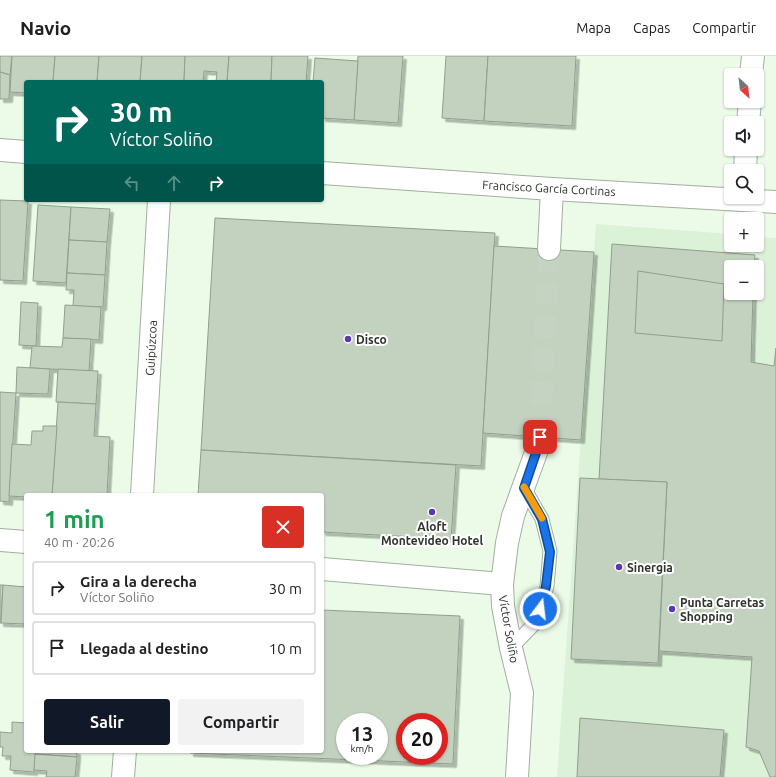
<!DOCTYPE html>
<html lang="es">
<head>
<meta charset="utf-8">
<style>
  :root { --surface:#fff; --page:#f2f2f2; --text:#202124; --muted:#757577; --line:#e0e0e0; --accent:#111827 }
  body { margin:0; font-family:Ubuntu,sans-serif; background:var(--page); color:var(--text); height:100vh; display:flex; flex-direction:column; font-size:15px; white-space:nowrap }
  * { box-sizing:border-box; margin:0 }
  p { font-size:13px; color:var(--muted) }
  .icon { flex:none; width:22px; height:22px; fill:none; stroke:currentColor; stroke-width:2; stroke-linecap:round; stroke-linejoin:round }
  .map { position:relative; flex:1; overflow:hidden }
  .side { position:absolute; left:24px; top:437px; width:300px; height:260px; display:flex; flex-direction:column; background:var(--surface); border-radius:4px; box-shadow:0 1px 3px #0004 }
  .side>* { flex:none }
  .guide { position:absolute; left:24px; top:24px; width:300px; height:122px; border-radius:4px; box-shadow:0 1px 3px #0004; background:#00695c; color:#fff; overflow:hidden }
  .needle { width:26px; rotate:153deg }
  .fabs { position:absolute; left:724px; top:12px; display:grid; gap:8px }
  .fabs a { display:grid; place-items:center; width:40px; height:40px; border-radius:4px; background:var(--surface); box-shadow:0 1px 3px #0004; font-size:20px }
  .speed { position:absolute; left:336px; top:657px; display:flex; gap:8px; font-size:20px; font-weight:700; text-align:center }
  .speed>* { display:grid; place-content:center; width:52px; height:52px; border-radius:50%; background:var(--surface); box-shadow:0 1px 3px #0004; line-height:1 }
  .speed small { font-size:10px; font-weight:400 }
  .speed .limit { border:6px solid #d22; background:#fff; color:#111 }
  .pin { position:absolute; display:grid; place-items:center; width:34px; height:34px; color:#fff; margin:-17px; border-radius:8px; box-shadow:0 2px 6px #0006 }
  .me { position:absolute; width:44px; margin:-22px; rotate:15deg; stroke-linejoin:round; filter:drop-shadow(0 0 3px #0008) }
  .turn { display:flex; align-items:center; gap:14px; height:84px; padding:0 20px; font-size:18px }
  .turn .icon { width:52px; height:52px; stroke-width:2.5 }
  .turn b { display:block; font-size:28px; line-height:34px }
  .lanes { display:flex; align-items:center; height:38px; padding:0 20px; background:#0003; justify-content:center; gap:20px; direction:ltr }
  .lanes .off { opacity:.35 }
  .round { display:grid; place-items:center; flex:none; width:42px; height:42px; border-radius:4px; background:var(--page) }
  .overview { display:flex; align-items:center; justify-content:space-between; height:68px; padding:0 20px }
  h1 { font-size:24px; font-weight:700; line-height:30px; color:#1e9e55 }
  .action { display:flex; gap:8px; margin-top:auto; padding:8px 20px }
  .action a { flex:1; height:46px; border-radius:4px; background:var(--accent); color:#fff; font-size:16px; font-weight:700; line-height:46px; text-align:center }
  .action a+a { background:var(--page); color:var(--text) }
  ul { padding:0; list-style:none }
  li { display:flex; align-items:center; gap:12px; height:54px; margin:0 8px 6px; padding:0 12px; border:2px solid var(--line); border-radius:4px }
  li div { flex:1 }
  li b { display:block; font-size:15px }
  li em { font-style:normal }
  header { display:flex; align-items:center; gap:24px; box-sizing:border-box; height:56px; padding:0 20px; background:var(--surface); border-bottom:1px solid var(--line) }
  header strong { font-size:19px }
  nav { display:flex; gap:22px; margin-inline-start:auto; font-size:14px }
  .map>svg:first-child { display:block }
  .built { fill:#dbf1d8; fill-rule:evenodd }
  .building { fill:#c2d2bf; stroke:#8f9f8c; fill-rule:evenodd; filter:url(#shadow) }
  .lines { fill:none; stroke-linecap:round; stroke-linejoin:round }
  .street-tunnel { stroke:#c5d3c2; stroke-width:22; stroke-dasharray:22 11; stroke-linecap:butt }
  .lane-casing { stroke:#a0b09e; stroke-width:15 }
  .street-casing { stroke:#a0b09e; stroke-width:24 }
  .lane { stroke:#fff; stroke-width:13 }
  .street { stroke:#fff; stroke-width:22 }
  .route-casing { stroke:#114b97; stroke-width:10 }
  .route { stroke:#1a73e8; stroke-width:7 }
  .slow { stroke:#f59e0b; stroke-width:7 }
  .poi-dot { fill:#5b39b1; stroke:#fff; stroke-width:1.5 }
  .labels { text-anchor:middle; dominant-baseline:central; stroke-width:4; stroke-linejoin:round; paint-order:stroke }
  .street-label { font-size:12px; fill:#2d342c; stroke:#fff }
  .poi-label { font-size:12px; font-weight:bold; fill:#2d342c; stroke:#fff; text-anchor:start }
</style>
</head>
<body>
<header>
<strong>Navio</strong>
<nav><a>Mapa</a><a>Capas</a><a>Compartir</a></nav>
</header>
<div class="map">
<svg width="776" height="721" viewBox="0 0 776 721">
  <defs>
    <filter id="shadow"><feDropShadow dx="3.5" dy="3.5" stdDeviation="0" flood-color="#0004"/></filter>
  </defs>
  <rect width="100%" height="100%" fill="#ebfbe7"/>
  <path class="built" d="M 596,168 L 731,178 L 731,189 L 757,189 L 757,181 L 776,182 L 776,721 L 557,721 ZM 731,211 L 757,211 L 757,237 L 731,237 Z"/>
  <g class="building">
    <polygon points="0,0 12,0 10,19 0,16"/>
    <polygon points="12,0 55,0 53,26 26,26 26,37 10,36"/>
    <polygon points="55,0 99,0 97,26 53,26"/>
    <polygon points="99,0 142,0 140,26 97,26"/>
    <polygon points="142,0 185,0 184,26 140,26"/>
    <polygon points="185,0 229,0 227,26 216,26 217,16 204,15 203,26 184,26"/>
    <polygon points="229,0 272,0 271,26 227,26"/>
    <polygon points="272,0 308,0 306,26 271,26"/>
    <polygon points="358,0 403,0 398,67 354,64"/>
    <polygon points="446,0 488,0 484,65 442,62"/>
    <polygon points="488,0 576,0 572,70 484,65"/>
    <polygon points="315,2 358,5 354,64 322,62 322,26 313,26"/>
    <polygon points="0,16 10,19 9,43 0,43"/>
    <polygon points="0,144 28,145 23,225 0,224"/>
    <polygon points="38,149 71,151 66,227 33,225"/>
    <polygon points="71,151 110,153 107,186 69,184"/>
    <polygon points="215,162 495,177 481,410 201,394"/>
    <polygon points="69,184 107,186 105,219 67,217"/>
    <polygon points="612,188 755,199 754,211 731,211 731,237 753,237 751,306 774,310 776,292 776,721 770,721 759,695 746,691 752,601 659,595 667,426 599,423"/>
    <polygon points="494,190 594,196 581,384 483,377"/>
    <polygon points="638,215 724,228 722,285 635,277"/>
    <polygon points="67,217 105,219 103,251 73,250 74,234 66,234"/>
    <polygon points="21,246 38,247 36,290 19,289"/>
    <polygon points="65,249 101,251 99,284 63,282"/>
    <polygon points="63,282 91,283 89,315 30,312 32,290 62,291"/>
    <polygon points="17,311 50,313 48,338 16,337"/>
    <polygon points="58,313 98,315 96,348 56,346"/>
    <polygon points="0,336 16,337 9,446 0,445"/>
    <polygon points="58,346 96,348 94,380 110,381 107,439 52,439"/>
    <polygon points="43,370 57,370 52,439 26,439 26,441 9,440 12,388 31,389 32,375 43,375"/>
    <polygon points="201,394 456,409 451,483 322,476 322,439 198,439"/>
    <polygon points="580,422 667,426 658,607 571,603"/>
    <polygon points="0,529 3,529 1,567 0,567"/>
    <polygon points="3,529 26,531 26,568 1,567"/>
    <path d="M 322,554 L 460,560 L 453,708 L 190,697 L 190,695 L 322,695 ZM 345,666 L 379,666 L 379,700 L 345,700 ZM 405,666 L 439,666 L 439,700 L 405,700 Z"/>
    <polygon points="580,662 724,674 720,721 577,721"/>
    <polygon points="12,666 26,667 26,695 36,695 34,716 10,714 11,700 2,700 3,691 0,691 0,676 12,677"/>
    <polygon points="36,695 77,695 77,701 35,698"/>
    <polygon points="35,698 77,701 75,721 46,721 47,715 34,714"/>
  </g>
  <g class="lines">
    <polyline class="street-tunnel" points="540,381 549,193"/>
    <defs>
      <polyline id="lane" points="511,592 538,564 547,530 550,495 542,463 524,432"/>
      <g id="street">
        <polyline points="751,19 753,0"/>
        <polyline points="748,67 750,45"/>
        <polyline points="0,94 26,96"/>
        <polyline points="745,115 746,93"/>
        <polyline points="322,117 552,133 776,146"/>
        <polyline points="549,193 552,133"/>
        <polyline points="142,439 159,144"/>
        <polyline points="0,484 26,486"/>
        <polyline points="322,513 502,528"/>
        <polyline points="123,721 125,695"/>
        <polyline points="517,721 522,637 511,592 503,550 502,528 507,487 513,460 538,391 540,381"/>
      </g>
    </defs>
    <use href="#lane" class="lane-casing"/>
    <use href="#street" class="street-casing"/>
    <use href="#lane" class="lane"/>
    <use href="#street" class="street"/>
  </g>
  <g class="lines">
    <defs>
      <polyline id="route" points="540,381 538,391 524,432 542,463 550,496 546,530 540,553"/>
    </defs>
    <use href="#route" class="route-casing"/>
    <use href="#route" class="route"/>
    <polyline class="slow" points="524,431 542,462"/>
  </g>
  <g class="poi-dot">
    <circle cx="348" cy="283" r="4"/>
    <circle cx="432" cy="456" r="4"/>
    <circle cx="619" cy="511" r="4"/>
    <circle cx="672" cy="553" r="4"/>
  </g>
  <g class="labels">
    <g class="street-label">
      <text transform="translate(549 132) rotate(3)">Francisco García Cortinas</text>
      <text transform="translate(151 292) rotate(-87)">Guipúzcoa</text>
      <text transform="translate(509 573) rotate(80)">Víctor Soliño</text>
    </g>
    <g class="poi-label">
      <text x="356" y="283">Disco</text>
      <text x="432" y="470" text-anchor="middle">Aloft<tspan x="432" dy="14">Montevideo Hotel</tspan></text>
      <text x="627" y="511">Sinergia</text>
      <text x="680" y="546">Punta Carretas<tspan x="680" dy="14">Shopping</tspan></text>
    </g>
  </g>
</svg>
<div class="fabs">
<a><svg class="needle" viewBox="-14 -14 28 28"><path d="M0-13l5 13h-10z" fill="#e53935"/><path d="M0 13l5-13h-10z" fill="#757577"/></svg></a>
<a><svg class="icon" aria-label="sound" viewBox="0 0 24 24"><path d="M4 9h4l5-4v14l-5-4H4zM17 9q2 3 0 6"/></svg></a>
<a><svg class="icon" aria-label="search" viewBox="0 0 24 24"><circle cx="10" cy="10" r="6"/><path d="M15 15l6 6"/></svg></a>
<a>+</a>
<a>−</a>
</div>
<div class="speed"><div>13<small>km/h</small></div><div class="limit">20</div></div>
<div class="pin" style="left:540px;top:381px;background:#d93025"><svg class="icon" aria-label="arrive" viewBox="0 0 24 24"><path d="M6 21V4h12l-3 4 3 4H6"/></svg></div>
<svg class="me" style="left:540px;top:553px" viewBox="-20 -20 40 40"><circle r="17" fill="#1a73e8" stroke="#fff" stroke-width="3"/><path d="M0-11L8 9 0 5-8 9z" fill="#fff"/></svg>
<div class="guide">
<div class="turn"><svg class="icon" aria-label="right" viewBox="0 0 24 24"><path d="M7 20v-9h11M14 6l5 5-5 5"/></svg><div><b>30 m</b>Víctor Soliño</div></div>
<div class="lanes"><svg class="icon off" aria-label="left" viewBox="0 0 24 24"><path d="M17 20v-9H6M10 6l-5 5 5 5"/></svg><svg class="icon off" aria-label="ahead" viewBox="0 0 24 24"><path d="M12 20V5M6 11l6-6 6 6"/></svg><svg class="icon" aria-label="right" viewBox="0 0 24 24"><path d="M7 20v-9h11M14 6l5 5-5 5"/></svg></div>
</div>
<section class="side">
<div class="overview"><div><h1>1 min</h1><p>40 m · 20:26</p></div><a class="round" style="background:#d93025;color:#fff"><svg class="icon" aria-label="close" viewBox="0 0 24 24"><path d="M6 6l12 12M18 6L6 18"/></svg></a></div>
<ul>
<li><svg class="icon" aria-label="right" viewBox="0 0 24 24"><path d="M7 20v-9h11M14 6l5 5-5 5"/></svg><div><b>Gira a la derecha</b><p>Víctor Soliño</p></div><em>30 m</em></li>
<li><svg class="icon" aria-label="arrive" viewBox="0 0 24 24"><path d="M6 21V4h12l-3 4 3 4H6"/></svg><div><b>Llegada al destino</b></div><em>10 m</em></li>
</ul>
<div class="action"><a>Salir</a><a>Compartir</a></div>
</section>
</div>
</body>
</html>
